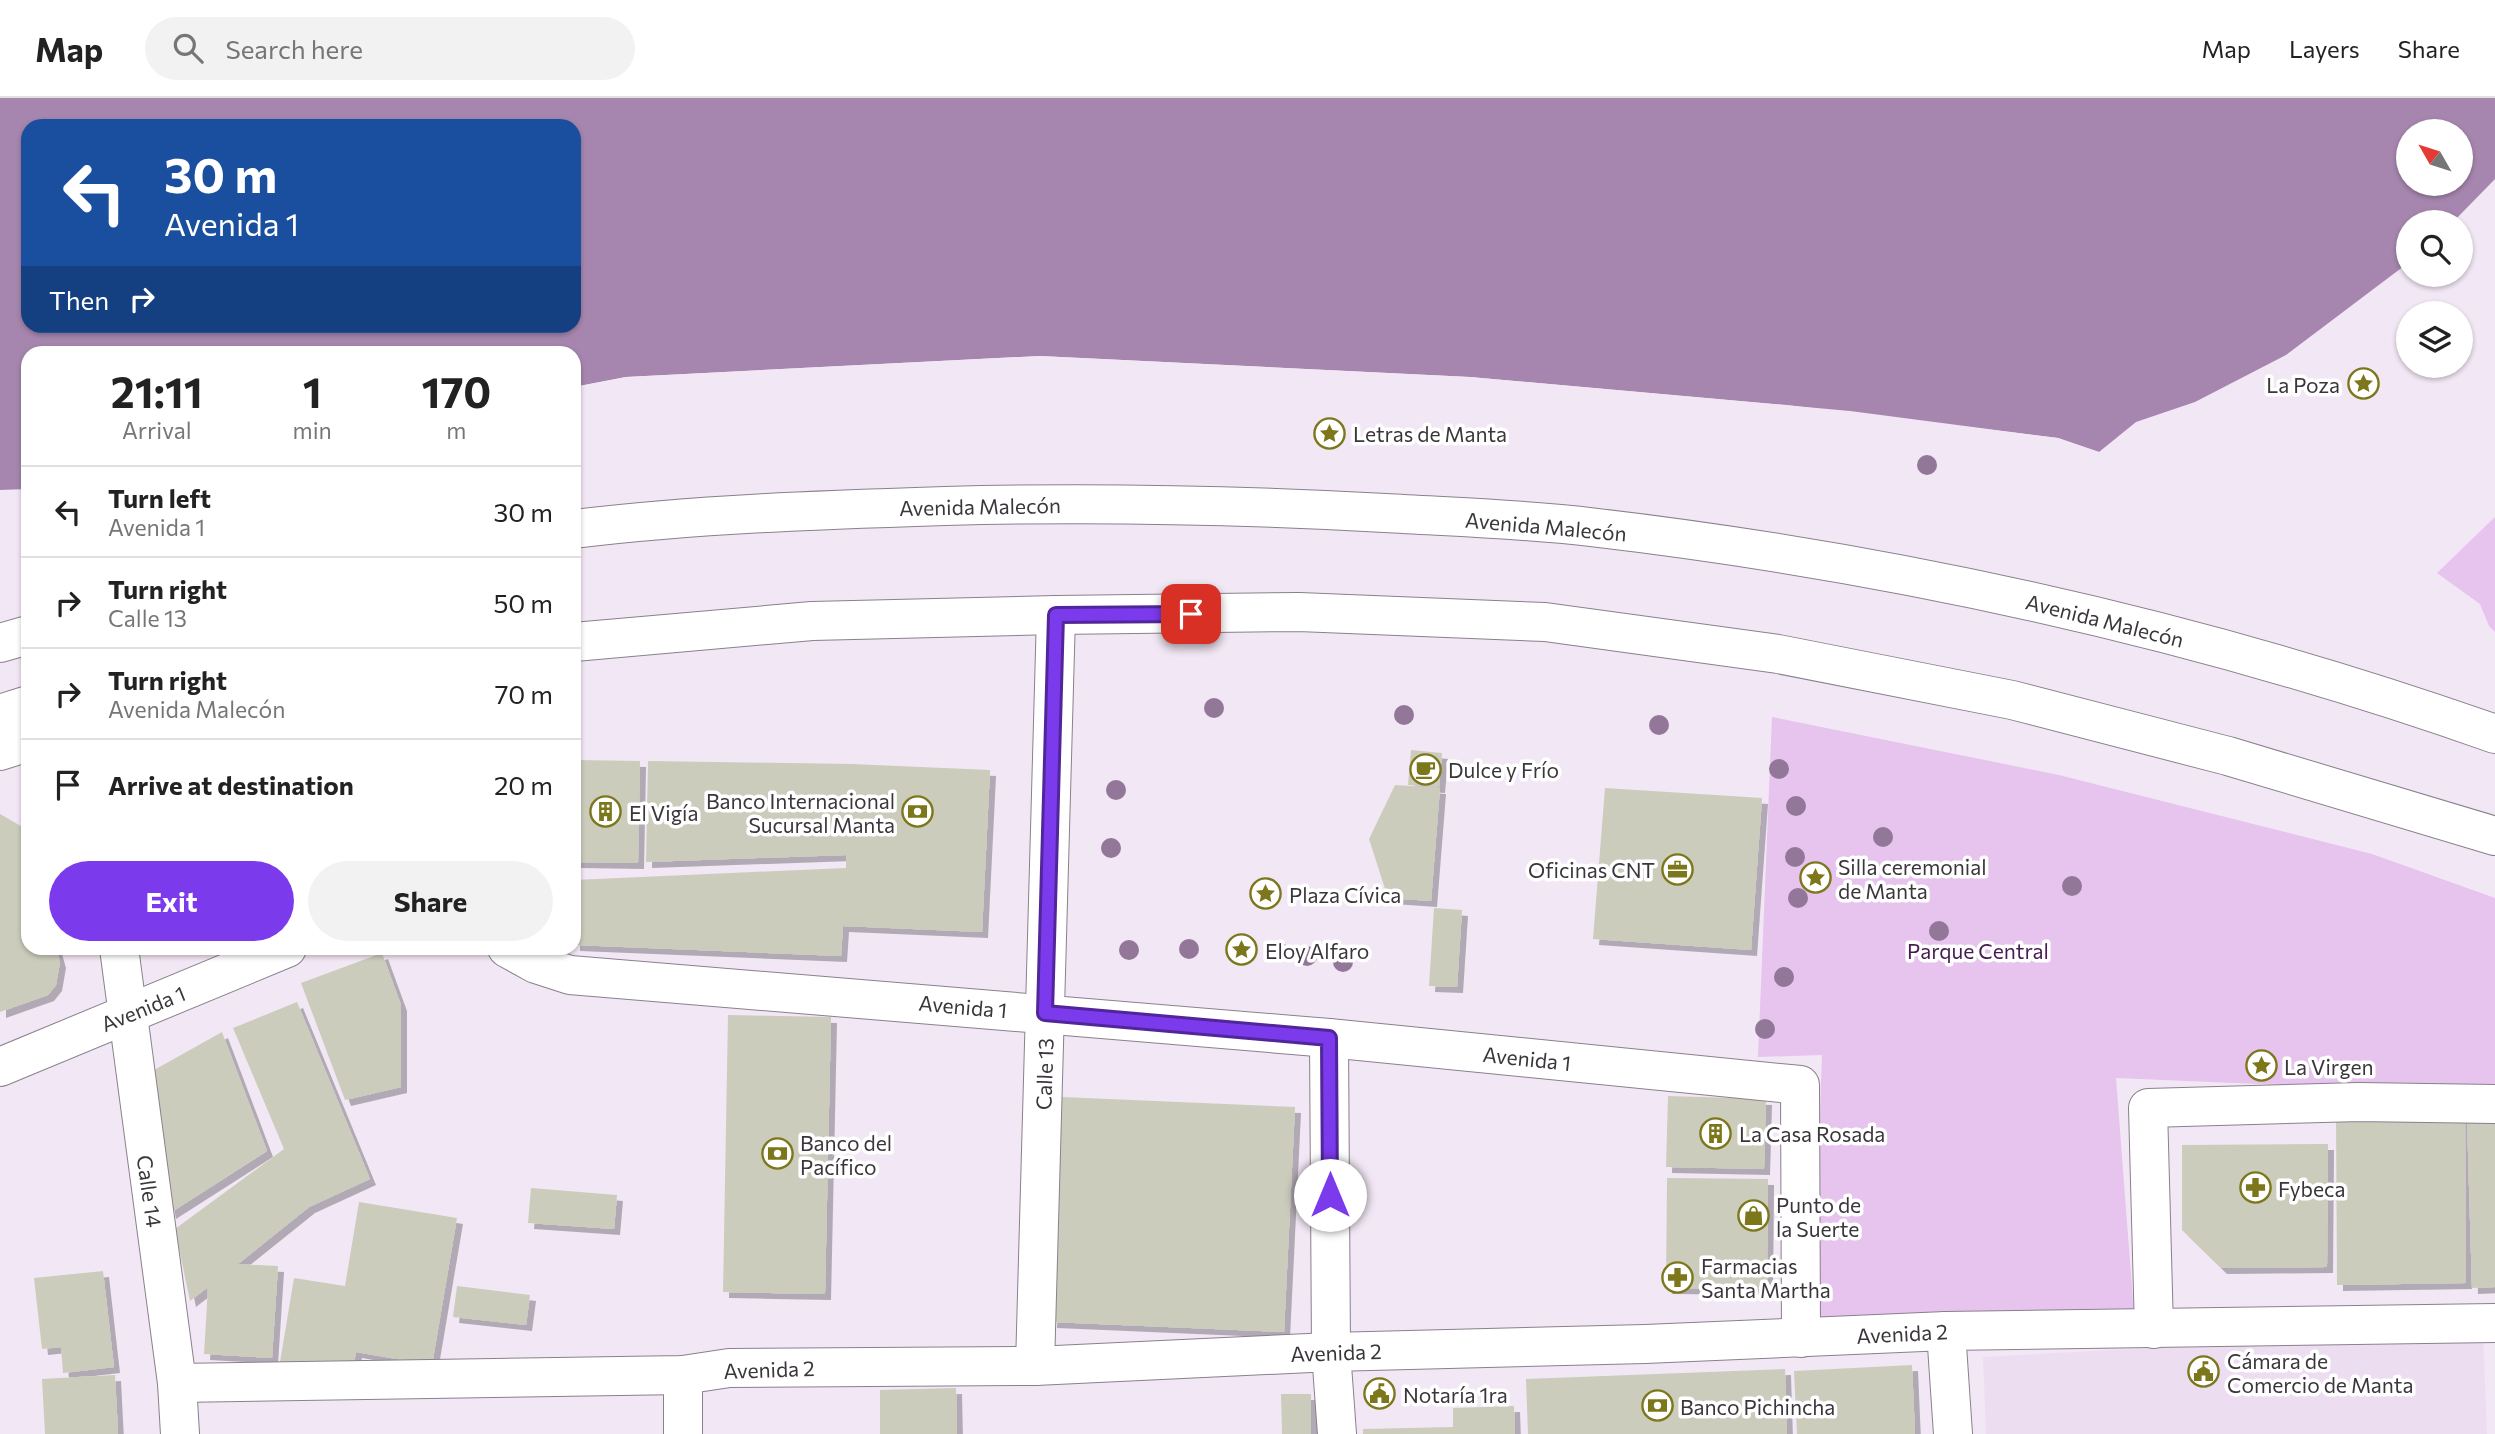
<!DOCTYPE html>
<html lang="en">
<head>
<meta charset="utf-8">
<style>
  :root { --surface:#fff; --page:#f2f2f2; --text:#222; --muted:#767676; --line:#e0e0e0; --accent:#7c3aed }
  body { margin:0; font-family:Commissioner,sans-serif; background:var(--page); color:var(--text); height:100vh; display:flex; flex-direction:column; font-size:26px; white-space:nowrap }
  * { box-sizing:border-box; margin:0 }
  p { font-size:23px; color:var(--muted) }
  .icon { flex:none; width:38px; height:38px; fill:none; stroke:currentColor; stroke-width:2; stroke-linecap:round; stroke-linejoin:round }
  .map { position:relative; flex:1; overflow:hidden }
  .details { position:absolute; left:21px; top:248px; width:560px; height:609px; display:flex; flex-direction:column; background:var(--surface); border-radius:21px; box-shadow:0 2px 5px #0004 }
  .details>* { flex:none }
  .hud { position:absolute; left:21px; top:21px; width:560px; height:214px; border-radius:21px; box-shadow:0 2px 5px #0004; background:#1a4fa0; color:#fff; overflow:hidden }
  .needle { width:46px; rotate:309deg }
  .buttons { position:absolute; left:2396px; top:21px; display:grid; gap:14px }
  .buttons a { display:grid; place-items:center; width:77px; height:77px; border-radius:50%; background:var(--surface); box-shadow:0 2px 5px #0004; font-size:35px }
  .pin { position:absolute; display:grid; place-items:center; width:60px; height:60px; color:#fff; margin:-30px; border-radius:14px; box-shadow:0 4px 10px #0006 }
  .me { position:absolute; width:77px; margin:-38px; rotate:0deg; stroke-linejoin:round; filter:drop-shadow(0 0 5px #0008) }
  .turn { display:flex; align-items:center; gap:24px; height:147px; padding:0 28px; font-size:32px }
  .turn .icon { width:91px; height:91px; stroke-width:2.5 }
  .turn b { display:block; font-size:49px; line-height:60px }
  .then { display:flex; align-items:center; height:66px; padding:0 28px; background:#0003; gap:14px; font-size:26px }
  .eta { display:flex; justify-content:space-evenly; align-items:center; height:119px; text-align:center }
  .eta b { font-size:42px; font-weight:700; line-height:49px }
  .button { display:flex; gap:14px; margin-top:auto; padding:14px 28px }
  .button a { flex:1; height:80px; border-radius:42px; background:var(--accent); color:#fff; font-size:28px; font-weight:700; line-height:80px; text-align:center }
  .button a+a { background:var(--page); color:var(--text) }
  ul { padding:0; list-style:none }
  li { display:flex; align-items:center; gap:21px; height:91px; padding:0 28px; border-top:2px solid var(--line) }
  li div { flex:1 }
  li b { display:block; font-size:26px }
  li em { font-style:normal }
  header { display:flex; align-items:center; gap:42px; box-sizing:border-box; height:98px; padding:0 35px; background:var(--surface); border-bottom:2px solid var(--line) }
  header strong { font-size:33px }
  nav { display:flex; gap:38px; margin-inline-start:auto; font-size:24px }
  .search { width:490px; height:63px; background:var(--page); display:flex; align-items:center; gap:18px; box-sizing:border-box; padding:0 24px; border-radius:38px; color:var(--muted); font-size:26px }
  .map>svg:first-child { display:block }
  .built { fill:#edddf1 }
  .green { fill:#e6c4ee }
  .water { fill:#a686ae; fill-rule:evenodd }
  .pier { fill:#f2e7f4 }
  .building { fill:#ccccbc; filter:url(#shadow) }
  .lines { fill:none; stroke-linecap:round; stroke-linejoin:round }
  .street-casing { stroke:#8a808c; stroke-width:40 }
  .secondary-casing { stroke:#8a808c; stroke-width:40 }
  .primary-casing { stroke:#8a808c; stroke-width:40 }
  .street { stroke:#fff; stroke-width:38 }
  .secondary { stroke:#fff; stroke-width:38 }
  .primary { stroke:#fff; stroke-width:38 }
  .tree { fill:#937799 }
  .route-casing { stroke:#51269a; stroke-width:18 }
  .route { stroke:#7c3aed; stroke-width:12 }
  .labels { text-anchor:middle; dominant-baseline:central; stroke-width:7; stroke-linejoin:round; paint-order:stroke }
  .poi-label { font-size:21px; fill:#3a363b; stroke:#fff; text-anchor:start }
  .street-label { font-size:21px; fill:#3a363b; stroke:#fff }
  .park-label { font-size:21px; fill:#451c4f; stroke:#fff }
</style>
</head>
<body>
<header>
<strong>Map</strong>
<div class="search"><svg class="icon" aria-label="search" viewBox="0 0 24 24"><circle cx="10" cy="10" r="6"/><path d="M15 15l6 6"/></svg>Search here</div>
<nav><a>Map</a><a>Layers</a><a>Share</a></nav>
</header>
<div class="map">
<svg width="2495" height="1336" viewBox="0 0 2495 1336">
  <defs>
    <filter id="shadow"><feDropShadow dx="6" dy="6" stdDeviation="0" flood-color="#0004"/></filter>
  </defs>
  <rect width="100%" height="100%" fill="#f2e7f4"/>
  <polygon class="built" points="2483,1232 2487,1336 1986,1336 1983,1259"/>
  <g class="green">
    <polygon points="2495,419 2495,534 2489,528 2480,506 2437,475"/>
    <polygon points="1772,619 2059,677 2372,756 2495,800 2495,996 2116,980 2134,1216 1813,1224 1822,957 1758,959"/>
  </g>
  <path class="water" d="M 0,0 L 2495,0 L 2495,81 L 2453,124 L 2408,124 L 2408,165 L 2286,257 L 2195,304 L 2136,324 L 2099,354 L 2058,340 L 1850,313 L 1470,279 L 1040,258 L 626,279 L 574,289 L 574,256 L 28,256 L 28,391 L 0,392 ZM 28,28 L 574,28 L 574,228 L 28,228 ZM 2408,33 L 2460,33 L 2460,86 L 2408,86 Z"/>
  <polygon class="pier" points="1040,258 1470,279 1787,307 2058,340 2099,354 2099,358 2058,343 1787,310 1469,282 1040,262 626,282 574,293 574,289 626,279"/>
  <g class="building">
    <polygon points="1411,652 1442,655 1439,689 1408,687"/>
    <polygon points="574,662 640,663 638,765 574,764"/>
    <polygon points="648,663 852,666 990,672 982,834 843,828 841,858 574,847 574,782 846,770 846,757 646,764"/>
    <polygon points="1395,687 1440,690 1431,803 1388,800 1369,741"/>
    <polygon points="1605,690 1762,700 1751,852 1593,841"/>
    <polygon points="0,716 26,731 28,740 28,850 56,850 60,864 56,887 48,897 0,914"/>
    <polygon points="1434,810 1462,812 1457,889 1429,888"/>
    <polygon points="382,855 401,907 401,989 345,1002 301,885"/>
    <polygon points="297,904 370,1081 309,1109 238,1166 278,1168 272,1260 204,1256 208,1189 190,1203 175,1131 284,1051 233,930"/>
    <polygon points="728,917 831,919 825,1196 723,1194"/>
    <polygon points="222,934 267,1053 170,1115 147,976"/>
    <polygon points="1668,998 1766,1001 1764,1071 1666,1069"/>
    <polygon points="1062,999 1295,1009 1284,1234 1051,1224"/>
    <polygon points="2465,1015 2466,1185 2337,1187 2336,1017"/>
    <polygon points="2495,1019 2495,1189 2472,1190 2467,1020"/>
    <polygon points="2328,1046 2327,1169 2221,1170 2182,1132 2182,1047"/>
    <polygon points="1667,1080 1768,1081 1767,1191 1666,1190"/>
    <polygon points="531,1090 617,1097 614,1131 528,1125"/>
    <polygon points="359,1104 457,1120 432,1267 356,1254 352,1276 280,1264 294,1180 345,1188"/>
    <polygon points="103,1173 114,1269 63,1275 61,1249 42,1251 34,1180"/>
    <polygon points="457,1188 530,1197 526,1227 453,1219"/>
    <polygon points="1912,1267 1915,1336 1797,1336 1794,1273"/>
    <polygon points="1785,1271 1787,1336 1528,1336 1526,1281"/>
    <polygon points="115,1277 118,1336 45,1336 42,1281"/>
    <polygon points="956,1290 957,1336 880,1336 880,1292"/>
    <polygon points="1281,1296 1311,1296 1311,1336 1282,1336"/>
    <polygon points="1514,1308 1515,1336 1363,1336 1363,1331 1453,1329 1453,1310"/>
  </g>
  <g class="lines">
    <defs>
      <g id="street">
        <polyline points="507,850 536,866 570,877 1329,940 1800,987 1801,1240"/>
        <polyline points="1329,940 1331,1254 1337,1336"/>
        <polyline points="0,969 287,850"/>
        <polyline points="2154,1231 2148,1010 2359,1004 2495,1006"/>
        <polyline points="1946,1233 1953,1336"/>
        <polyline points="1035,1268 1056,517"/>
        <polyline points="683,1277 683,1336"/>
        <polyline points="177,1285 683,1277 729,1270 1035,1268 1331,1254 1645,1246 1946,1233 2495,1225"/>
      </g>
      <polyline id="secondary" points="119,850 177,1285 180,1336"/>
      <g id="primary">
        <path d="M 574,431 C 697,416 821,412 945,408 C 1092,404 1239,407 1385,415 C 1453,419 1523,421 1590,429 C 1898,465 2203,533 2495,636"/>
        <polyline points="574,544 812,523 1056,517 1299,514 1545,524 1778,556 2012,602 2228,658 2495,738"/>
        <polyline points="0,545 28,537"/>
        <polyline points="0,616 28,607"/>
        <polyline points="0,653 28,644"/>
      </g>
    </defs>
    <use href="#street" class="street-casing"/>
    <use href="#secondary" class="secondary-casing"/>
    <use href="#primary" class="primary-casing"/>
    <use href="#street" class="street"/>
    <use href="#secondary" class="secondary"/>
    <use href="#primary" class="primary"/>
  </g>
  <g class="tree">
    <circle cx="1927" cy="367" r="10"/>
    <circle cx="1214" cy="610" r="10"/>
    <circle cx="1404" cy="617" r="10"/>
    <circle cx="1659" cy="627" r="10"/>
    <circle cx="1779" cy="671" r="10"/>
    <circle cx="1116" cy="692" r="10"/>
    <circle cx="1796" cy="708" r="10"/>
    <circle cx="1883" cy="739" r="10"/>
    <circle cx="1111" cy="750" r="10"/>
    <circle cx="1795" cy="759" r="10"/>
    <circle cx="2072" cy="788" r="10"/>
    <circle cx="1798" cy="800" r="10"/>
    <circle cx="1939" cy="833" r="10"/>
    <circle cx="1189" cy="851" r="10"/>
    <circle cx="1129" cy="852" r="10"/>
    <circle cx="1279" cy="854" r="10"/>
    <circle cx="1307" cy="858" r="10"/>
    <circle cx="1343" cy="864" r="10"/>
    <circle cx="1784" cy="879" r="10"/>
    <circle cx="1765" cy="931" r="10"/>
  </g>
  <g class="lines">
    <defs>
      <polyline id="route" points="1191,516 1056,517 1045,915 1329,940 1330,1097"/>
    </defs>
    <use href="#route" class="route-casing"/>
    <use href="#route" class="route"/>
  </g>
  <defs>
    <symbol id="sight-ring" viewBox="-11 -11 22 22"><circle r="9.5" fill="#fff" stroke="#7d771c" stroke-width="1.5"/><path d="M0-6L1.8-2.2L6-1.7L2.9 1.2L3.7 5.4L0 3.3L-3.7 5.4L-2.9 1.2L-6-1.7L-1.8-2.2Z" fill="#7d771c"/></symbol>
    <symbol id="cafe-ring" viewBox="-11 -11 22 22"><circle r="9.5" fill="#fff" stroke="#7d771c" stroke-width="1.5"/><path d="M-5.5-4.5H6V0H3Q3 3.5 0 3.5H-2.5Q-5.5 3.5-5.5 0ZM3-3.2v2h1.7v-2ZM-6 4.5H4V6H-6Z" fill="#7d771c"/></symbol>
    <symbol id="building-ring" viewBox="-11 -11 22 22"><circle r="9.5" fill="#fff" stroke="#7d771c" stroke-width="1.5"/><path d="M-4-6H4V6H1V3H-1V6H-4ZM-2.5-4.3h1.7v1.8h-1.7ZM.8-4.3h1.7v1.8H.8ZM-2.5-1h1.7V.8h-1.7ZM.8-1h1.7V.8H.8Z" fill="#7d771c"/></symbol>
    <symbol id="bank-ring" viewBox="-11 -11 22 22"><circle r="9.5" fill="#fff" stroke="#7d771c" stroke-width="1.5"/><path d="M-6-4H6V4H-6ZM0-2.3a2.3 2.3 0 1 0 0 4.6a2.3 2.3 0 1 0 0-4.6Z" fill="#7d771c"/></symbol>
    <symbol id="office-ring" viewBox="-11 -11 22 22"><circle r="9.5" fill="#fff" stroke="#7d771c" stroke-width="1.5"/><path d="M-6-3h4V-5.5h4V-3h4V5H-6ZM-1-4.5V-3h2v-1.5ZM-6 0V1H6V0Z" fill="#7d771c"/></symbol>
    <symbol id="pharmacy-ring" viewBox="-11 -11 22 22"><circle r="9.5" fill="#fff" stroke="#7d771c" stroke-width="1.5"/><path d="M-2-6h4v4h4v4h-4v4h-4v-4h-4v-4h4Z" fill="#7d771c"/></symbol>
    <symbol id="shop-ring" viewBox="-11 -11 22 22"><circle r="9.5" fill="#fff" stroke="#7d771c" stroke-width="1.5"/><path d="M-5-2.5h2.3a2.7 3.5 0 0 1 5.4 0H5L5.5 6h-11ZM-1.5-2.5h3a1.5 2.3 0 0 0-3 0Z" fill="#7d771c"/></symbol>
    <symbol id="civic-ring" viewBox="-11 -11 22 22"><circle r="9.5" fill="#fff" stroke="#7d771c" stroke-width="1.5"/><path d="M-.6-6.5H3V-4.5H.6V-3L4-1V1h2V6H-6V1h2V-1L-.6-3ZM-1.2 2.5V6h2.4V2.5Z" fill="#7d771c"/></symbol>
  </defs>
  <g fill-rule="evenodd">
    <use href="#sight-ring" x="2346" y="268" width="35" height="35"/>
    <use href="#sight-ring" x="1312" y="318" width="35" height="35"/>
    <use href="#cafe-ring" x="1408" y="654" width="35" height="35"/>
    <use href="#building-ring" x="588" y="696" width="35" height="35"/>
    <use href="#bank-ring" x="900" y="696" width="35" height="35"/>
    <use href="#office-ring" x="1660" y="754" width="35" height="35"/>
    <use href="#sight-ring" x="1798" y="762" width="35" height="35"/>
    <use href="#sight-ring" x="1248" y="778" width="35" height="35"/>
    <use href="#sight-ring" x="1224" y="834" width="35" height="35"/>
    <use href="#sight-ring" x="2244" y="950" width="35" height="35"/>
    <use href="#building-ring" x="1698" y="1018" width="35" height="35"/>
    <use href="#bank-ring" x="760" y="1038" width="35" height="35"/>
    <use href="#pharmacy-ring" x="2238" y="1072" width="35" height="35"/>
    <use href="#shop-ring" x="1736" y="1100" width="35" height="35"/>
    <use href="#pharmacy-ring" x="1660" y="1162" width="35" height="35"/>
    <use href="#civic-ring" x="2186" y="1256" width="35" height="35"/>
    <use href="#civic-ring" x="1362" y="1278" width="35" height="35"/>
    <use href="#bank-ring" x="1640" y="1290" width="35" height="35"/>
  </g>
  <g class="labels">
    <g class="poi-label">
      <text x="2340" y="286" text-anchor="end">La Poza</text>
      <text x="1353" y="335">Letras de Manta</text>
      <text x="1448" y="671">Dulce y Frío</text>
      <text x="895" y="702" text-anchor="end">Banco Internacional<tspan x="895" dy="24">Sucursal Manta</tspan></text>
      <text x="629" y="714">El Vigía</text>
      <text x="1838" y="768">Silla ceremonial<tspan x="1838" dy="24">de Manta</tspan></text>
      <text x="1655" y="771" text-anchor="end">Oficinas CNT</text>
      <text x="1289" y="796">Plaza Cívica</text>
      <text x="1265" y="852">Eloy Alfaro</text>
      <text x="2284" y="968">La Virgen</text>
      <text x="1739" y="1035">La Casa Rosada</text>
      <text x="800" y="1044">Banco del<tspan x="800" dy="24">Pacífico</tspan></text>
      <text x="2278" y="1090">Fybeca</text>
      <text x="1776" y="1106">Punto de<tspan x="1776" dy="24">la Suerte</tspan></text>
      <text x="1701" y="1167">Farmacias<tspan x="1701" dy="24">Santa Martha</tspan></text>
      <text x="2227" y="1262">Cámara de<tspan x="2227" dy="24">Comercio de Manta</tspan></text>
      <text x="1403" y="1296">Notaría 1ra</text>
      <text x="1680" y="1308">Banco Pichincha</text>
    </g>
    <g class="street-label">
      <text transform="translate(980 408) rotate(-1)">Avenida Malecón</text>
      <text transform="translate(1546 428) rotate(5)">Avenida Malecón</text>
      <text transform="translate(2105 522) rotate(14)">Avenida Malecón</text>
      <text transform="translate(963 908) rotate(5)">Avenida 1</text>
      <text transform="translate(143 910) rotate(-22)">Avenida 1</text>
      <text transform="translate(1527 960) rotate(6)">Avenida 1</text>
      <text transform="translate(1044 976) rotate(-88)">Calle 13</text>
      <text transform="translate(150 1093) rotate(82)">Calle 14</text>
      <text transform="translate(1902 1235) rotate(-3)">Avenida 2</text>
      <text transform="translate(1336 1254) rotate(-2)">Avenida 2</text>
      <text transform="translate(769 1271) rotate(-2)">Avenida 2</text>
    </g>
    <g class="park-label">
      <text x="1978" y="852">Parque Central</text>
    </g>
  </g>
</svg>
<div class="buttons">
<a><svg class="needle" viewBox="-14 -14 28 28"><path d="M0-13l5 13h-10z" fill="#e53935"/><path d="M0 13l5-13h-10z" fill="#767676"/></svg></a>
<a><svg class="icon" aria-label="search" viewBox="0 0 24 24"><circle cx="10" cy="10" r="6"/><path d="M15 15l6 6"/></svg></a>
<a><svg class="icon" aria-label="layers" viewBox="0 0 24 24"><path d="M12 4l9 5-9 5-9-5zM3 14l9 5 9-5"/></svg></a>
</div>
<div class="pin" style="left:1191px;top:516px;background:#d93025"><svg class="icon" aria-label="arrive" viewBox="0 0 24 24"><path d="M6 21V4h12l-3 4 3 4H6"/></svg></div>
<svg class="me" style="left:1330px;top:1097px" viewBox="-20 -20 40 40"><circle r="19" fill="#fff"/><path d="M0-13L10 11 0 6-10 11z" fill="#7c3aed"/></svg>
<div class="hud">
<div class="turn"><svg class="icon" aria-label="left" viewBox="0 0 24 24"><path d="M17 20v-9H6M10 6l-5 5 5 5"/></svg><div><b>30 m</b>Avenida 1</div></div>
<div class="then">Then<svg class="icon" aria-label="right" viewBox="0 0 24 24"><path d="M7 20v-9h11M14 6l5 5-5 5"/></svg></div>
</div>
<section class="details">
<div class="eta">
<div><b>21:11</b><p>Arrival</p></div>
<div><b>1</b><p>min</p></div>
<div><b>170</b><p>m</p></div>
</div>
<ul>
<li><svg class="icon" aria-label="left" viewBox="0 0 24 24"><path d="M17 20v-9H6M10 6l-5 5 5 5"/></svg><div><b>Turn left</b><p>Avenida 1</p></div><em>30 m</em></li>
<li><svg class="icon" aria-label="right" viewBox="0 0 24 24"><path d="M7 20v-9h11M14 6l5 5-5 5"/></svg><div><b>Turn right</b><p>Calle 13</p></div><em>50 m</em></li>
<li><svg class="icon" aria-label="right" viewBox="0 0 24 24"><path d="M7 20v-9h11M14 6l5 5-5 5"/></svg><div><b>Turn right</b><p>Avenida Malecón</p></div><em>70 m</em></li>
<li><svg class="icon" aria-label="arrive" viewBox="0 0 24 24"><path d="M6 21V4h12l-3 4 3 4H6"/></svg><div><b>Arrive at destination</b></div><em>20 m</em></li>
</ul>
<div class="button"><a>Exit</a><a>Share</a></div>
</section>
</div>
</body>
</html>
